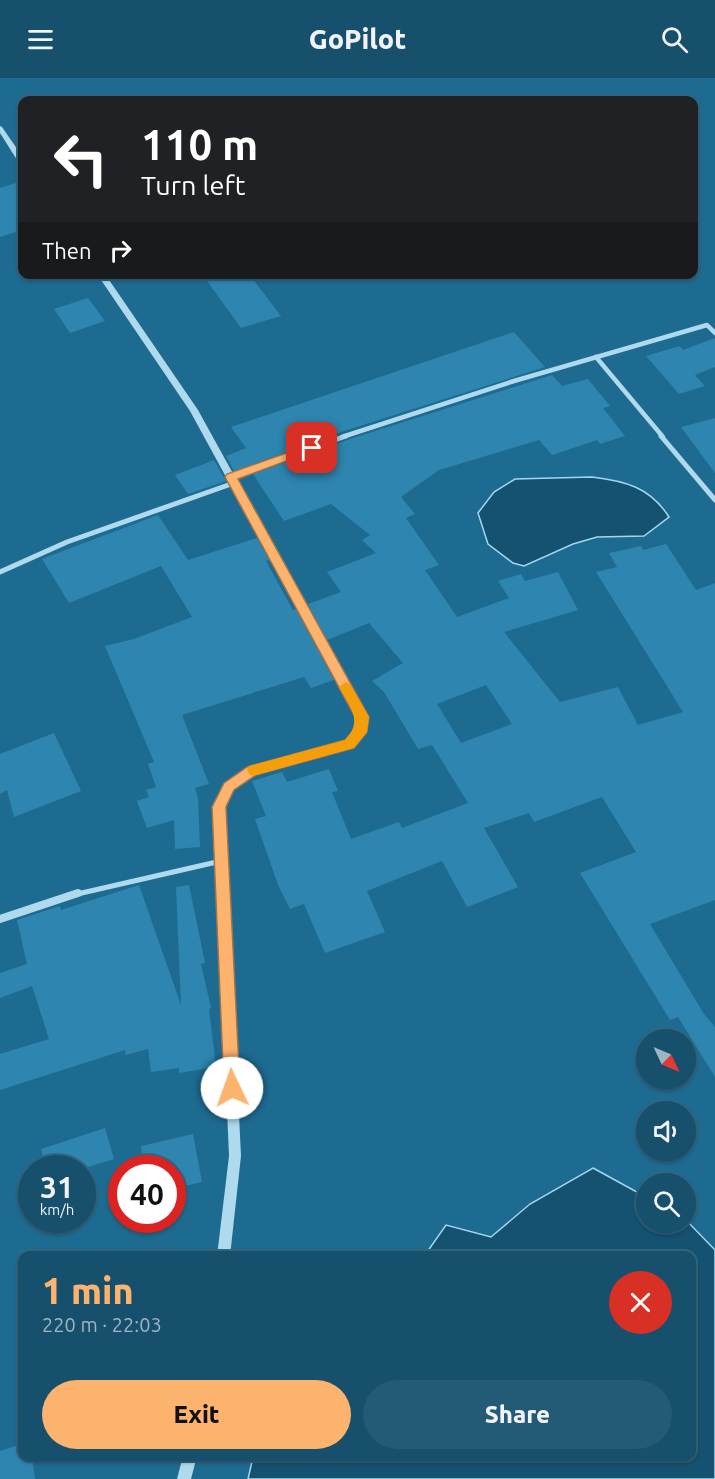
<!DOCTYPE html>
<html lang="en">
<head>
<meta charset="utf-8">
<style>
  :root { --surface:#16506d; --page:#235a75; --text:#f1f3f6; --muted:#9eb5c2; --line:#356780; --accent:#fcb36e }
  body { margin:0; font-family:Ubuntu,sans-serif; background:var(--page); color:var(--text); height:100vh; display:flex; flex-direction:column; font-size:22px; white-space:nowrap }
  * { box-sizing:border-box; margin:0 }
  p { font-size:20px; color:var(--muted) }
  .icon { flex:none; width:33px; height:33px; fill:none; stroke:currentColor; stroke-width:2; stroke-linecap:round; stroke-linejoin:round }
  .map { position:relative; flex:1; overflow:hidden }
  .details { position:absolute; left:18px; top:1173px; width:678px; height:210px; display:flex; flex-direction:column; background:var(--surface); border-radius:12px; box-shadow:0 2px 4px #0004,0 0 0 2px var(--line) }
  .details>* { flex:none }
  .hud { position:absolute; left:18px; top:18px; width:680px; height:183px; border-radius:12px; box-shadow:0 2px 4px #0004,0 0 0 2px var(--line); background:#202124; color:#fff; overflow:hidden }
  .needle { width:39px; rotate:134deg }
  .tools { position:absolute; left:636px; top:951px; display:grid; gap:12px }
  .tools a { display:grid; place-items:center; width:60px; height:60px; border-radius:50%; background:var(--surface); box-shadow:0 2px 4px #0004,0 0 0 2px var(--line); font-size:30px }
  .speed { position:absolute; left:18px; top:1077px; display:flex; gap:12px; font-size:30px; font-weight:700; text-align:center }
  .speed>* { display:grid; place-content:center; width:78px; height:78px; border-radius:50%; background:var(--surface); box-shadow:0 2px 4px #0004,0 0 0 2px var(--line); line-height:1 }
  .speed small { font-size:15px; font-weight:400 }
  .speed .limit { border:9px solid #d22; background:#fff; color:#111 }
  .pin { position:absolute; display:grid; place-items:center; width:51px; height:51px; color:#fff; margin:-26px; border-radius:12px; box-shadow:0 3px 9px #0006 }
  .me { position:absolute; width:66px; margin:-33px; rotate:357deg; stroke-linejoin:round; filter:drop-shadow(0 0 4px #0008) }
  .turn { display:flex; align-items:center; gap:21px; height:126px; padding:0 24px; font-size:27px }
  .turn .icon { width:78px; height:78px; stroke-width:2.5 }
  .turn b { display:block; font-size:42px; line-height:51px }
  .then { display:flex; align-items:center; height:57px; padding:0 24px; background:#0003; gap:12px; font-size:22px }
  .round { display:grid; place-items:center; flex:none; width:63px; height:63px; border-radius:32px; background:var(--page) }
  .overview { display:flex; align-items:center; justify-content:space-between; height:102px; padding:0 24px }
  h1 { font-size:36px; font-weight:800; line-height:45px; color:var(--accent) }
  .action { display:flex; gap:12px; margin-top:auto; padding:12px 24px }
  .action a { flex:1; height:69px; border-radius:36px; background:var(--accent); color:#111; font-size:24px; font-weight:800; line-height:69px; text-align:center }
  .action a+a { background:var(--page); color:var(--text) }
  header { display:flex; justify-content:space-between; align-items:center; height:78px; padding:0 24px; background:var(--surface); font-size:27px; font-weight:800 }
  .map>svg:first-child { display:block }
  .water { fill:#155170; stroke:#a2d8ef; stroke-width:1.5 }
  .building { fill:#2e85af; fill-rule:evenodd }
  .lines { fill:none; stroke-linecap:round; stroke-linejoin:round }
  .minor-far2 { stroke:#afdaee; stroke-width:4.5 }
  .minor-far1 { stroke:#afdaee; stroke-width:5 }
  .minor { stroke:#afdaee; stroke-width:8 }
  .tertiary { fill:#afdaee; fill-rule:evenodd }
  .route { fill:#fcb36e; stroke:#a47448; stroke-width:1.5 }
  .slow { fill:#f59e0b }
</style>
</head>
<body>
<header><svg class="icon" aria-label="menu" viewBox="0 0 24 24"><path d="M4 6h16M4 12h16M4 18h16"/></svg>GoPilot<svg class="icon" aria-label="search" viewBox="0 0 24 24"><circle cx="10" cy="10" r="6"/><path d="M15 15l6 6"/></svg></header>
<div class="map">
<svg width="715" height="1401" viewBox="0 0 715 1401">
  <rect width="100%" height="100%" fill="#1e6b91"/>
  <g class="water">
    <path d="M 592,399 C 625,403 650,409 669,439 L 644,458 L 597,459 L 573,466 L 524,488 L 513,485 L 488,466 L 478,435 L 494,414 L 515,401 Z"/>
    <polygon points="593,1090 646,1119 646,1144 686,1144 686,1142 715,1172 715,1401 248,1401 253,1379 692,1378 692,1178 425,1177 446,1147 491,1159 530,1126"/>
  </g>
  <g class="building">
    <polygon points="22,103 22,152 0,159 0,110"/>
    <polygon points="202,196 249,196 281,238 241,250"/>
    <polygon points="88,220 105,243 70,255 54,231"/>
    <polygon points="514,254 545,289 344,353 234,393 226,378 246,370 231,349"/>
    <polygon points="715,260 715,289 695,297 705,308 679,316 646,278 680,268 683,272"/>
    <path d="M 552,297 L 562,308 L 588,301 L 610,328 L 603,330 L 625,358 L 600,366 L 597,362 L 552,377 L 539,362 L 439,392 L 401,419 L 415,436 L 406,440 L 439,487 L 425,492 L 457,539 L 509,520 L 498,503 L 521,496 L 525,503 L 558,494 L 578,532 L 504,554 L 560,624 L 618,609 L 638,647 L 683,634 L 596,494 L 617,489 L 609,475 L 641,468 L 643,472 L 666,466 L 696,512 L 715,505 L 715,822 L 650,846 L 704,936 L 715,949 L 715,999 L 678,939 L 670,942 L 580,795 L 636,774 L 602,719 L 534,744 L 529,735 L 484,750 L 518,809 L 467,829 L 442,783 L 367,813 L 385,854 L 325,875 L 304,826 L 290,831 L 278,807 L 255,741 L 266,738 L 252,703 L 282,694 L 287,704 L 329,691 L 338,713 L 332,714 L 351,761 L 399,744 L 402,750 L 468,725 L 432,667 L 418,671 L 384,614 L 372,603 L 403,585 L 369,545 L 327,562 L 308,526 L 341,514 L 327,494 L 376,475 L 362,462 L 370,457 L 331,426 L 284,443 L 253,396 L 350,361 ZM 486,607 L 512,646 L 461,665 L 437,626 Z"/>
    <polygon points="715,340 715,395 681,349"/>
    <polygon points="214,382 226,403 188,416 175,397"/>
    <polygon points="158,437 188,482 257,460 269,482 266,483 293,532 296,531 334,602 311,610 304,599 182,637 209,706 195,710 198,720 200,769 175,771 174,742 147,750 137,723 149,719 146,712 156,709 148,686 154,684 105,568 134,561 192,539 161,488 69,525 42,481"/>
    <polygon points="54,655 81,713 14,739 7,712 0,716 0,676"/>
    <polygon points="139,807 181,927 176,809 189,807 205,885 201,886 211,930 209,931 216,989 179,995 179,990 151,994 148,971 126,977 125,972 0,1012 0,976 49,961 32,908 0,920 0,895 27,886 17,842 60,828 61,832"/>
    <polygon points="105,1050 114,1081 85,1090 45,1090 41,1071"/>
    <polygon points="193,1056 202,1104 172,1111 172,1090 144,1090 141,1068"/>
    <polygon points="22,1366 22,1378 32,1378 35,1401 0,1401 0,1373"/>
  </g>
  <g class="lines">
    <g class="minor-far2">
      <polyline points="596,279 663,359"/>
      <polyline points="342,359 514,303 707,247 715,255"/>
    </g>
    <g class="minor-far1">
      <polyline points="661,358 715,422"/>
      <polyline points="231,399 346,358"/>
      <polyline points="0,494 67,464 234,405"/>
      <polyline points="73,817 221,783"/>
    </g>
    <polyline class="minor" points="0,841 78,815"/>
    <g class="tertiary">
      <polygon points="0,48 2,49 22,78 22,85 19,85 0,55"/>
      <polygon points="97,196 105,196 198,332 367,639 365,654 353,669 255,696 233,712 224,729 241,1078 230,1178 217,1178 229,1078 214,729 225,706 248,690 346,663 355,653 357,639 190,333"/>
      <polygon points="183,1378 197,1378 191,1401 177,1401"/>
    </g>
  </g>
  <polygon class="route" points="312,366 316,367 316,372 238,401 369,639 367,654 354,670 256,697 234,712 226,729 240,1010 237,1015 232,1017 226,1015 224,1010 212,729 224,705 247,689 345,662 354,652 355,639 225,399 227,396"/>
  <path class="slow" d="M 346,604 L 350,606 L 369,639 L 367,654 L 354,670 L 253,698 L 249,696 L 247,692 L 249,688 L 345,662 C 364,642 350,630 339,609 Z"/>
</svg>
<div class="tools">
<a><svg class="needle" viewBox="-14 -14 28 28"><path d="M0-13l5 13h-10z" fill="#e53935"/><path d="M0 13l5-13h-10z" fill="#9eb5c2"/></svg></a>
<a><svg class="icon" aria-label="sound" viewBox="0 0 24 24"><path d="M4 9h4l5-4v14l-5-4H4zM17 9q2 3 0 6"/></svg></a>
<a><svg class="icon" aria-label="search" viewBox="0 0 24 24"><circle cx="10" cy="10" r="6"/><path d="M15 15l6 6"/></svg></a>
</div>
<div class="speed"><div>31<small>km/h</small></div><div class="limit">40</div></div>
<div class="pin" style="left:312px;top:370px;background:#d93025"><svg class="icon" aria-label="arrive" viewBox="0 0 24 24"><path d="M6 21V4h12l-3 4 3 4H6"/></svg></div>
<svg class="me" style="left:232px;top:1010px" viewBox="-20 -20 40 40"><circle r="19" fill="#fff"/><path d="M0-13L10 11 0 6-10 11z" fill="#fcb36e"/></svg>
<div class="hud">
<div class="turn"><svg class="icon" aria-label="left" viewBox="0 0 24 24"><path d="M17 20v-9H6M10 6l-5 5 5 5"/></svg><div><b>110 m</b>Turn left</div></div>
<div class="then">Then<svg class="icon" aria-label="right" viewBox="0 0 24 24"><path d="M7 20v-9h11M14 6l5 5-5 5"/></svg></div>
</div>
<section class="details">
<div class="overview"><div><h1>1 min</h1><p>220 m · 22:03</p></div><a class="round" style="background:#d93025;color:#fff"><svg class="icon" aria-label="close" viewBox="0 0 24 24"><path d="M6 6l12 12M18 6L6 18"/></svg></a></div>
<div class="action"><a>Exit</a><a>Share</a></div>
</section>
</div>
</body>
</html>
